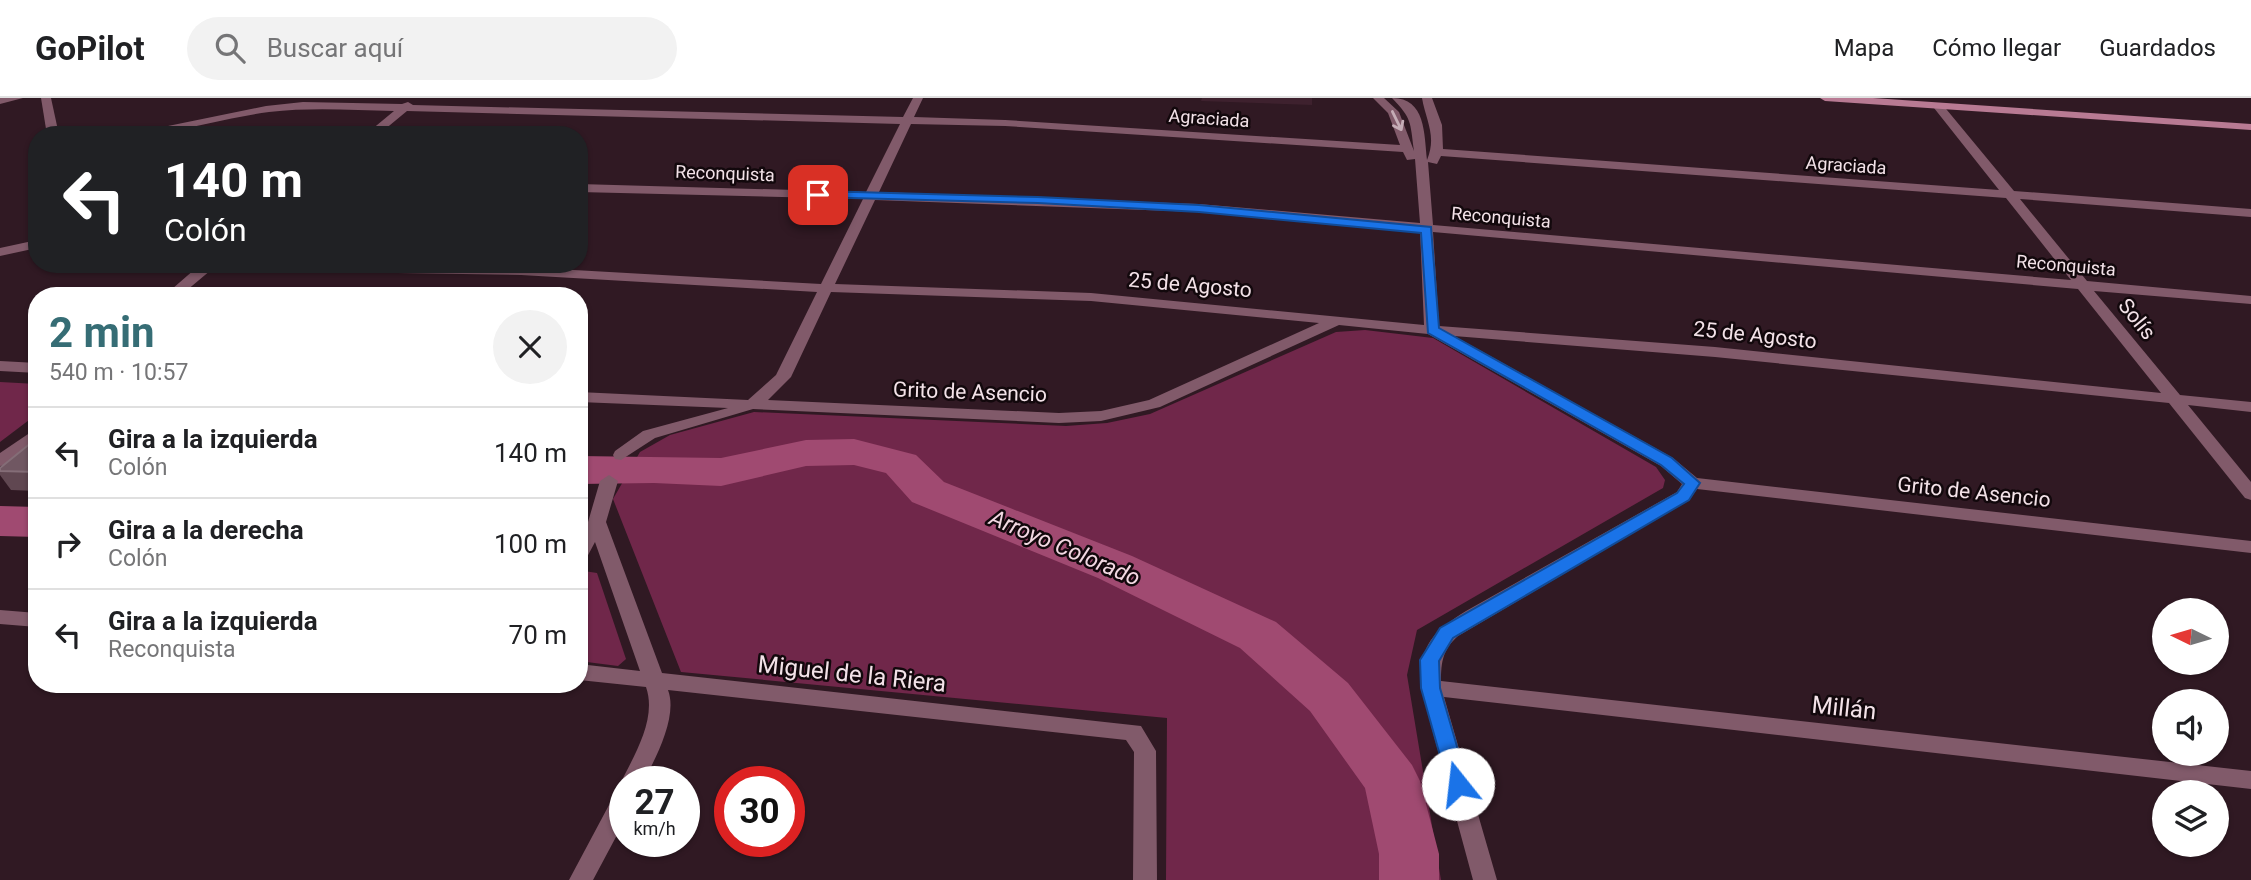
<!DOCTYPE html>
<html lang="es">
<head>
<meta charset="utf-8">
<style>
  :root { --surface:#fff; --page:#f2f2f2; --text:#202124; --muted:#757577; --line:#e0e0e0; --accent:#366d75 }
  body { margin:0; font-family:Roboto,sans-serif; background:var(--page); color:var(--text); height:100vh; display:flex; flex-direction:column; font-size:26px; white-space:nowrap }
  * { box-sizing:border-box; margin:0 }
  p { font-size:23px; color:var(--muted) }
  .icon { flex:none; width:38px; height:38px; fill:none; stroke:currentColor; stroke-width:2; stroke-linecap:round; stroke-linejoin:round }
  .map { position:relative; flex:1; overflow:hidden }
  .side { position:absolute; left:28px; top:189px; width:560px; height:406px; display:flex; flex-direction:column; background:var(--surface); border-radius:28px; box-shadow:0 2px 5px #0004 }
  .side>* { flex:none }
  .hud { position:absolute; left:28px; top:28px; width:560px; height:147px; border-radius:28px; box-shadow:0 2px 5px #0004; background:#202124; color:#fff; overflow:hidden }
  .needle { width:46px; rotate:275deg }
  .buttons { position:absolute; left:2152px; top:500px; display:grid; gap:14px }
  .buttons a { display:grid; place-items:center; width:77px; height:77px; border-radius:50%; background:var(--surface); box-shadow:0 2px 5px #0004; font-size:35px }
  .speed { position:absolute; left:609px; top:668px; display:flex; gap:14px; font-size:35px; font-weight:700; text-align:center }
  .speed>* { display:grid; place-content:center; width:91px; height:91px; border-radius:50%; background:var(--surface); box-shadow:0 2px 5px #0004; line-height:1 }
  .speed small { font-size:18px; font-weight:400 }
  .speed .limit { border:10px solid #d22; background:#fff; color:#111 }
  .pin { position:absolute; display:grid; place-items:center; width:60px; height:60px; color:#fff; margin:-30px; border-radius:14px; box-shadow:0 4px 10px #0006 }
  .me { position:absolute; width:77px; margin:-38px; rotate:344deg; stroke-linejoin:round; filter:drop-shadow(0 0 5px #0008) }
  .turn { display:flex; align-items:center; gap:24px; height:147px; padding:0 21px; font-size:32px }
  .turn .icon { width:91px; height:91px; stroke-width:2.5 }
  .turn b { display:block; font-size:49px; line-height:60px }
  .round { display:grid; place-items:center; flex:none; width:74px; height:74px; border-radius:37px; background:var(--page) }
  .overview { display:flex; align-items:center; justify-content:space-between; height:119px; padding:0 21px }
  h1 { font-size:42px; font-weight:700; line-height:52px; color:var(--accent) }
  ul { padding:0; list-style:none }
  li { display:flex; align-items:center; gap:21px; height:91px; padding:0 21px; border-top:2px solid var(--line) }
  li div { flex:1 }
  li b { display:block; font-size:26px }
  li em { font-style:normal }
  header { display:flex; align-items:center; gap:42px; box-sizing:border-box; height:98px; padding:0 35px; background:var(--surface); border-bottom:2px solid var(--line) }
  header strong { font-size:33px }
  nav { display:flex; gap:38px; margin-inline-start:auto; font-size:24px }
  .search { width:490px; height:63px; background:var(--page); display:flex; align-items:center; gap:18px; box-sizing:border-box; padding:0 24px; border-radius:38px; color:var(--muted); font-size:26px }
  .map>svg:first-child { display:block }
  .built { fill:#3e212e }
  .green { fill:#70274a }
  .lines { fill:none; stroke-linecap:round; stroke-linejoin:round }
  .river { fill:#a04a71; fill-rule:evenodd }
  .street { fill:#815a6a; fill-rule:evenodd }
  .secondary { fill:#b87a93; fill-rule:evenodd }
  .wall { fill:#604751 }
  .building { fill:#705762; stroke:#846d77; stroke-width:2 }
  .oneway { stroke:#c5acb6 }
  .route { fill:#1a73e8; stroke:#114b97; stroke-width:2 }
  .labels { text-anchor:middle; dominant-baseline:central; stroke-width:5; stroke-linejoin:round; paint-order:stroke }
  .far-street-label { font-size:18px; fill:#f3e2e8; stroke:#12080c }
  .street-label { font-size:21px; fill:#f3e2e8; stroke:#12080c }
  .water-label { font-size:23px; font-style:italic; fill:#f2d8e2; stroke:#12080c }
  .near-street-label { font-size:24px; fill:#f3e2e8; stroke:#12080c }
</style>
</head>
<body>
<header>
<strong>GoPilot</strong>
<div class="search"><svg class="icon" aria-label="search" viewBox="0 0 24 24"><circle cx="10" cy="10" r="6"/><path d="M15 15l6 6"/></svg>Buscar aquí</div>
<nav><a>Mapa</a><a>Cómo llegar</a><a>Guardados</a></nav>
</header>
<div class="map">
<svg width="2251" height="782" viewBox="0 0 2251 782">
  <rect width="100%" height="100%" fill="#301923"/>
  <polygon class="built" points="1202,0 1312,0 1312,7 1201,3"/>
  <g class="green">
    <polygon points="1365,232 1433,240 1656,369 1665,382 1663,390 1417,532 1407,577 1441,782 1166,782 1167,620 681,574 613,401 640,354 670,337 754,314 1066,328 1107,325 1150,316 1336,234"/>
    <polygon points="0,284 37,286 37,316 0,344"/>
    <polygon points="584,473 597,475 626,561 618,568 579,563 579,482"/>
  </g>
  <g class="lines">
    <g class="river">
      <polygon points="854,341 916,357 944,384 1132,458 1276,524 1348,585 1412,667 1420,683 1439,756 1439,782 1379,782 1379,756 1365,690 1310,613 1240,550 1098,480 912,404 886,375 854,367 806,368 721,388 654,385 579,386 579,358 721,360 806,342"/>
      <polygon points="0,408 37,409 37,439 0,438"/>
    </g>
    <g class="street">
      <polygon points="0,0 23,0 0,6"/>
      <polygon points="41,0 51,0 59,37 47,37"/>
      <path d="M 913,0 L 923,0 L 914,19 L 1005,22 L 1400,47 L 1388,15 L 1373,0 L 1384,0 L 1399,14 L 1414,53 C 1410,23 1412,21 1392,0 C 1426,0 1424,36 1427,62 C 1437,38 1426,23 1422,0 L 1432,0 L 1442,27 L 1443,51 L 1999,92 L 1934,10 L 1932,8 L 1938,5 L 1942,6 L 2014,93 L 2251,111 L 2251,119 L 2020,101 L 2087,183 L 2251,198 L 2251,206 L 2094,193 L 2180,297 L 2251,304 L 2251,314 L 2188,307 L 2251,384 L 2251,402 L 2245,400 L 2169,305 L 1715,259 L 1454,238 L 1673,360 L 1697,380 L 2251,443 L 2251,455 L 1697,391 L 1689,402 L 1458,538 C 1443,551 1441,564 1441,583 L 2251,673 L 2251,691 L 1444,599 L 1497,782 L 1473,782 L 1421,590 C 1420,547 1431,535 1466,513 L 1677,394 L 1682,386 L 1661,368 L 1428,236 L 1339,227 L 1160,309 L 1101,323 L 1059,325 L 753,311 L 655,340 L 621,362 L 615,361 L 613,357 L 615,353 L 643,333 L 728,310 L 579,304 L 579,294 L 748,302 L 776,277 L 817,194 L 521,177 L 211,172 L 180,198 L 164,198 L 195,171 L 122,170 L 115,166 L 521,169 L 821,186 L 863,101 L 579,94 L 579,86 L 866,94 L 900,26 L 407,13 L 378,37 L 365,37 L 394,13 C 352,12 311,9 269,14 C 221,20 174,37 124,37 L 266,8 L 303,4 L 402,6 L 408,4 L 413,7 L 903,19 ZM 911,26 L 1005,28 L 1403,54 L 1407,62 L 1415,61 L 1420,125 L 1199,106 L 879,94 ZM 1441,58 L 2006,100 L 2071,182 L 1433,127 L 1428,64 L 1437,66 ZM 875,102 L 1199,114 L 1420,133 L 1424,227 L 1091,195 L 835,186 ZM 1433,134 L 2078,191 L 2161,295 L 1715,249 L 1439,228 ZM 831,194 L 1091,203 L 1319,225 L 1149,302 L 1101,313 L 1059,315 L 768,302 L 791,279 Z"/>
      <polygon points="37,142 37,150 0,158 0,150"/>
      <polygon points="0,263 37,265 37,275 0,273"/>
      <polygon points="37,330 37,343 6,367 0,368 0,355"/>
      <path d="M 609,377 L 618,383 L 606,424 L 662,575 L 1141,628 L 1156,653 L 1157,782 L 1133,782 L 1134,654 L 1126,642 L 668,592 C 678,618 656,660 643,684 L 625,684 L 625,722 L 593,782 L 569,782 L 617,692 L 624,690 L 621,684 C 635,656 657,620 646,589 L 579,582 L 579,566 L 640,573 L 595,444 L 586,461 L 579,463 L 579,440 L 588,424 L 600,383 Z"/>
      <polygon points="0,512 37,515 37,529 0,526"/>
    </g>
    <polygon class="secondary" points="1820,0 1873,0 2251,26 2251,32 1825,3"/>
  </g>
  <polygon class="wall" points="37,340 37,393 11,392 0,377 0,370"/>
  <polygon class="building" points="37,340 37,374 0,373 0,370"/>
  <defs><path id="oneway-shaft" d="M-6 0H5M1.5-3L5.5 0L1.5 3" fill="none" stroke-width="1.6" stroke-linecap="round" stroke-linejoin="round" transform="scale(1.75)"/></defs>
  <use class="oneway" href="#oneway-shaft" transform="translate(1397 23) rotate(64)"/>
  <polygon class="route" points="818,93 1038,99 1199,107 1431,129 1439,230 1672,360 1700,385 1689,402 1453,540 1439,563 1440,590 1468,686 1465,692 1458,695 1451,692 1448,686 1421,590 1420,562 1440,530 1677,395 1684,386 1661,367 1428,235 1421,135 1199,114 1038,105 814,99 812,97"/>
  <g class="labels">
    <g class="far-street-label">
      <text transform="translate(1209 20) rotate(4)">Agraciada</text>
      <text transform="translate(1846 67) rotate(4)">Agraciada</text>
      <text transform="translate(725 75) rotate(2)">Reconquista</text>
      <text transform="translate(1501 119) rotate(5)">Reconquista</text>
      <text transform="translate(2066 167) rotate(5)">Reconquista</text>
    </g>
    <g class="street-label">
      <text transform="translate(1190 187) rotate(5)">25 de Agosto</text>
      <text transform="translate(2137 221) rotate(51)">Solís</text>
      <text transform="translate(1755 237) rotate(6)">25 de Agosto</text>
      <text transform="translate(970 294) rotate(2)">Grito de Asencio</text>
      <text transform="translate(1974 394) rotate(6)">Grito de Asencio</text>
    </g>
    <g class="water-label">
      <text transform="translate(1065 450) rotate(23)">Arroyo Colorado</text>
    </g>
    <g class="near-street-label">
      <text transform="translate(852 576) rotate(6)">Miguel de la Riera</text>
      <text transform="translate(1844 610) rotate(6)">Millán</text>
    </g>
  </g>
</svg>
<div class="buttons">
<a><svg class="needle" viewBox="-14 -14 28 28"><path d="M0-13l5 13h-10z" fill="#e53935"/><path d="M0 13l5-13h-10z" fill="#757577"/></svg></a>
<a><svg class="icon" aria-label="sound" viewBox="0 0 24 24"><path d="M4 9h4l5-4v14l-5-4H4zM17 9q2 3 0 6"/></svg></a>
<a><svg class="icon" aria-label="layers" viewBox="0 0 24 24"><path d="M12 4l9 5-9 5-9-5zM3 14l9 5 9-5"/></svg></a>
</div>
<div class="speed"><div>27<small>km/h</small></div><div class="limit">30</div></div>
<div class="pin" style="left:818px;top:97px;background:#d93025"><svg class="icon" aria-label="arrive" viewBox="0 0 24 24"><path d="M6 21V4h12l-3 4 3 4H6"/></svg></div>
<svg class="me" style="left:1458px;top:686px" viewBox="-20 -20 40 40"><circle r="19" fill="#fff"/><path d="M0-13L10 11 0 6-10 11z" fill="#1a73e8"/></svg>
<div class="hud">
<div class="turn"><svg class="icon" aria-label="left" viewBox="0 0 24 24"><path d="M17 20v-9H6M10 6l-5 5 5 5"/></svg><div><b>140 m</b>Colón</div></div>
</div>
<section class="side">
<div class="overview"><div><h1>2 min</h1><p>540 m · 10:57</p></div><a class="round"><svg class="icon" aria-label="close" viewBox="0 0 24 24"><path d="M6 6l12 12M18 6L6 18"/></svg></a></div>
<ul>
<li><svg class="icon" aria-label="left" viewBox="0 0 24 24"><path d="M17 20v-9H6M10 6l-5 5 5 5"/></svg><div><b>Gira a la izquierda</b><p>Colón</p></div><em>140 m</em></li>
<li><svg class="icon" aria-label="right" viewBox="0 0 24 24"><path d="M7 20v-9h11M14 6l5 5-5 5"/></svg><div><b>Gira a la derecha</b><p>Colón</p></div><em>100 m</em></li>
<li><svg class="icon" aria-label="left" viewBox="0 0 24 24"><path d="M17 20v-9H6M10 6l-5 5 5 5"/></svg><div><b>Gira a la izquierda</b><p>Reconquista</p></div><em>70 m</em></li>
</ul>
</section>
</div>
</body>
</html>
